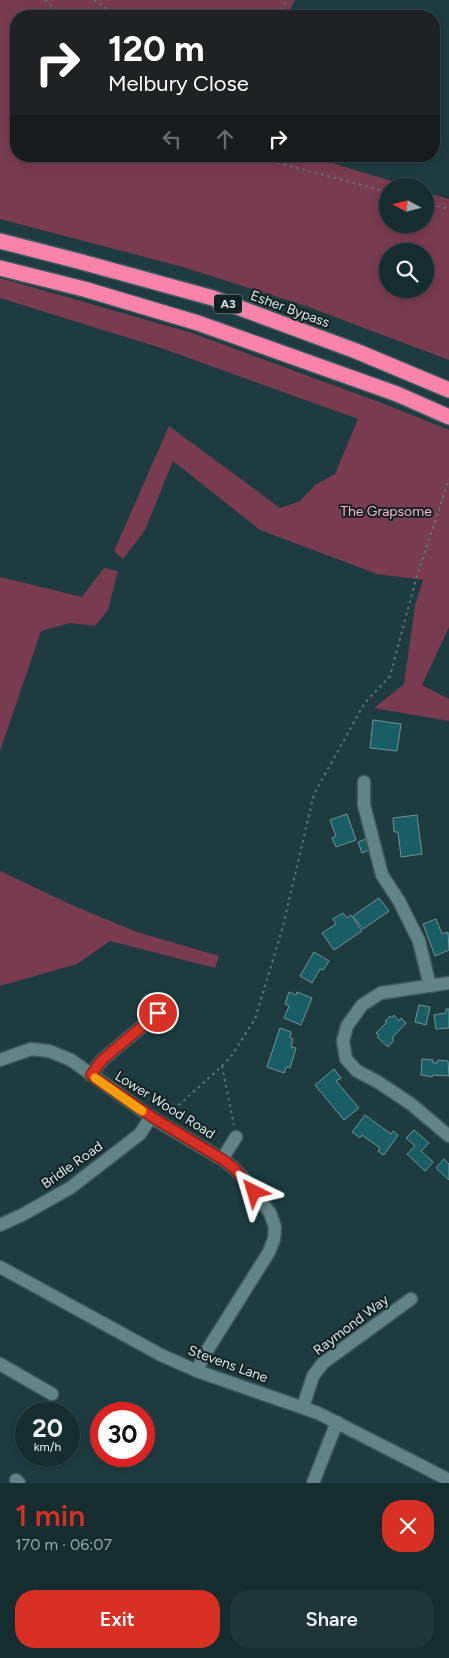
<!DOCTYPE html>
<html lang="en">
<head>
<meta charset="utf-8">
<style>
  :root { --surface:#162d30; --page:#1f3538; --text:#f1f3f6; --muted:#9ea8ab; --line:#35494c; --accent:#d93025 }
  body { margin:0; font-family:Figtree,sans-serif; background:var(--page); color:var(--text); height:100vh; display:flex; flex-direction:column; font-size:19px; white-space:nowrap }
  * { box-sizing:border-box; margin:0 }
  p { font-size:16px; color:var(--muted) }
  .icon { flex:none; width:28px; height:28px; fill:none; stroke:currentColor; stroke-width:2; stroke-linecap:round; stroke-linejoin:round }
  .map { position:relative; height:1483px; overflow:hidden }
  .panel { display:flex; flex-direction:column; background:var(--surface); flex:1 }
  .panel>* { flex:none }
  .guide { position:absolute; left:10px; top:10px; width:430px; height:152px; border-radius:20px; box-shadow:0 2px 8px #0003,0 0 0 1px var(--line); background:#202124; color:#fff; overflow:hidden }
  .needle { width:32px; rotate:277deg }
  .tools { position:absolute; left:379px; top:178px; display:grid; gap:10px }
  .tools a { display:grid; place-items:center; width:55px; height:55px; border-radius:50%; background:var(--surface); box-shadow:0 2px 8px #0003,0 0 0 1px var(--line); font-size:25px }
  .speed { position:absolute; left:15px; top:1402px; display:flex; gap:10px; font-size:25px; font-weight:700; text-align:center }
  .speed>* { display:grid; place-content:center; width:65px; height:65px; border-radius:50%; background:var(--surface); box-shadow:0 2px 8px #0003,0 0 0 1px var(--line); line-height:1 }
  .speed small { font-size:12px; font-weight:400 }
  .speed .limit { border:8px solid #d22; background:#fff; color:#111 }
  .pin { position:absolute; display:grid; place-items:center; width:42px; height:42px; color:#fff; margin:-21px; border:2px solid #fff; border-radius:50%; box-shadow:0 1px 5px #0007 }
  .me { position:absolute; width:55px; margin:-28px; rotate:320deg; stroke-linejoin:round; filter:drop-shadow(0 0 4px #0008) }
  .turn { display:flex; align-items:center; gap:18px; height:105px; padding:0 15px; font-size:22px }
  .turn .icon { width:65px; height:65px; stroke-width:2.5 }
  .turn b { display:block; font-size:35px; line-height:42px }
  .lanes { display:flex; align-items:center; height:48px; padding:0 15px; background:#0003; justify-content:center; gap:25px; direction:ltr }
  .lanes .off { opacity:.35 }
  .round { display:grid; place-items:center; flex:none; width:52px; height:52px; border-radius:20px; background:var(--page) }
  .overview { display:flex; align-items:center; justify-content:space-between; height:85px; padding:0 15px }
  h1 { font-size:30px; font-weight:600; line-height:38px; color:var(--accent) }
  .primary-button { display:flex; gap:10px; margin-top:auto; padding:10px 15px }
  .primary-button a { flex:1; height:58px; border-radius:20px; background:var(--accent); color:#fff; font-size:20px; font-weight:600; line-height:58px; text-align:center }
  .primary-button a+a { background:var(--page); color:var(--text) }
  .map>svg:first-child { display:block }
  .green { fill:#783b50; fill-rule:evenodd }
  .building { fill:#1a5e65; stroke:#719295 }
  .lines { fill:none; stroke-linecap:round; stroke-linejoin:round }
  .minor-casing { stroke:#3e5a5d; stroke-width:15 }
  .highway-casing { stroke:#3e5a5d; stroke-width:18 }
  .path { stroke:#5c7679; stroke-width:2; stroke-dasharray:2.5 4; stroke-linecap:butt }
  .minor { stroke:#638487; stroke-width:12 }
  .highway { stroke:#fa82ab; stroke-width:15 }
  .route-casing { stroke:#8d1f18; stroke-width:12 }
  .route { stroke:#d93025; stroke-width:9 }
  .slow { stroke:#f59e0b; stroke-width:9 }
  .labels { text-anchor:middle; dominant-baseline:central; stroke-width:4; stroke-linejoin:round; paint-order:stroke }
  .shield { fill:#142122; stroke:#9cacae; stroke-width:1 }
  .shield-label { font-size:12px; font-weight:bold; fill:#d7e8ea }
  .street-label { font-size:14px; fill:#d7e8ea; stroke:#142122 }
  .park-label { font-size:14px; fill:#fdb7cc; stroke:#142122 }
</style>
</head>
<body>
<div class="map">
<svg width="449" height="1483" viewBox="0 0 449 1483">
  <rect width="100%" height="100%" fill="#1e3c40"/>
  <g class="green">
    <path d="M 0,0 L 295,0 L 287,16 L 16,16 L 16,156 L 309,156 L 408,186 L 388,186 L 388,224 L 425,224 L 425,192 L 449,199 L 449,360 L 306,306 L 183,267 L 0,219 ZM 388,251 L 425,251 L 425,289 L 388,289 Z"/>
    <polygon points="0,278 192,333 387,405 449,430 449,627 422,685 449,699 449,721 374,708 404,684 415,606 423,580 377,574 260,530 173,461 145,530 123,559 114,551 169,426 280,508 300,501 315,485 335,474 358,419 161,348 0,298"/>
    <polygon points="104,568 118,571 108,610 95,626 70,623 41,631 0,751 0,577 82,597"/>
    <polygon points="0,871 74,906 137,932 219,956 215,968 110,941 77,964 0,986"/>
  </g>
  <g class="building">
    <polygon points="373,720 401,724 397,751 370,748"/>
    <polygon points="347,814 356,840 336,847 332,838 336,836 330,820"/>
    <polygon points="417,815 422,854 401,857 398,832 394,832 393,818"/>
    <polygon points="368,838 372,849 362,853 358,842"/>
    <polygon points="379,898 389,911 363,929 353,916"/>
    <polygon points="343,913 347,918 351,915 362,931 334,950 322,933 336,924 333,919"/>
    <polygon points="436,919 442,934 448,932 449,950 435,956 423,924"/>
    <polygon points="314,952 329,961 323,970 320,969 312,983 300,976"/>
    <polygon points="289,992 296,995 297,992 312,998 301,1025 284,1018 289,1006 285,1004"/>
    <polygon points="419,1005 430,1007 426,1025 415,1022"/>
    <polygon points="446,1009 449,1009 449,1028 436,1029 434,1015 446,1013"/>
    <polygon points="394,1015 399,1021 401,1018 406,1023 392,1038 394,1040 388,1047 377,1037 379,1035 376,1033 387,1022 385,1021 390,1016 392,1018"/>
    <polygon points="280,1028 291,1032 290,1038 293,1039 291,1047 296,1048 290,1068 286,1067 284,1073 267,1067"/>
    <polygon points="422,1059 433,1060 433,1063 437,1063 438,1060 448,1061 449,1076 433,1075 432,1077 421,1075"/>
    <polygon points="334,1069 341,1078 336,1081 359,1108 344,1120 315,1085"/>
    <polygon points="365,1115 391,1134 393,1131 398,1135 384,1155 378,1151 380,1148 362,1135 360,1138 352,1132"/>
    <polygon points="414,1130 429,1143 421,1151 433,1162 425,1171 407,1154 415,1146 406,1138"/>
    <polygon points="444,1159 449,1164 449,1180 436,1168"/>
  </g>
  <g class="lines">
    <defs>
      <g id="minor">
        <polyline points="364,782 364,805 382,875 399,901 419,941 430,986"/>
        <polyline points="449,983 381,993 362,1005 347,1026 343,1041 346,1059 357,1071 378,1082 411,1104 449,1136"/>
        <polyline points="149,1001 168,1024"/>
        <polyline points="0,1060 31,1049 49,1051 59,1055 71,1060 151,1117 222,1159 234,1168 246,1181 270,1213 275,1227 274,1239 269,1252 203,1357 197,1371"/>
        <polyline points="91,1075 102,1060 158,1013"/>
        <polyline points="222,1159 236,1137"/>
        <polyline points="0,1225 22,1215 70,1188 140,1134 151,1117"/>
        <polyline points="0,1267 161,1355 197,1371 318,1413 449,1480"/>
        <polyline points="0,1364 52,1394"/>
        <polyline points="303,1407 313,1376 323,1363 411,1299"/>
        <polyline points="16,1480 19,1483"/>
        <polyline points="313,1483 337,1422"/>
      </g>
      <g id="highway">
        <polyline points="0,241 78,261 213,298 356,351 449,390"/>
        <polyline points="0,268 84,289 198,323 397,394 449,417"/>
      </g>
    </defs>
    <use href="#minor" class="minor-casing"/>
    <use href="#highway" class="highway-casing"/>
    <g class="path">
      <polyline points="45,0 62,16"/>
      <polyline points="94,0 117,16"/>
      <polyline points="278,16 287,0"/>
      <polyline points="252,156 388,192"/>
      <polyline points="425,202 449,209"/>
      <polyline points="222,1066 234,1125"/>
      <polyline points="169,1114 222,1066 232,1055 255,1019 282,930 314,794 364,704 390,676 416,579 449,479"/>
    </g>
    <use href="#minor" class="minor"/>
    <use href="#highway" class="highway"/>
  </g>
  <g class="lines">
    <defs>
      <polyline id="route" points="158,1013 102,1060 91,1075 152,1117 222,1159 234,1168 254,1192"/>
    </defs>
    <use href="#route" class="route-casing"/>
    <use href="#route" class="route"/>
    <polyline class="slow" points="95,1078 142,1111"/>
  </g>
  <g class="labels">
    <rect class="shield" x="214" y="294.5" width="28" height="19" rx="4"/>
    <g class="shield-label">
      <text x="228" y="304">A3</text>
    </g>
    <g class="street-label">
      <text transform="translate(290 309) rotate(20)">Esher Bypass</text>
      <text transform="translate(165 1105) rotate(32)">Lower Wood Road</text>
      <text transform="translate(72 1165) rotate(-35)">Bridle Road</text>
      <text transform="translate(351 1325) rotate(-37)">Raymond Way</text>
      <text transform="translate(228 1364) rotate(20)">Stevens Lane</text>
    </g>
    <g class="park-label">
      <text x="386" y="511">The Grapsome</text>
    </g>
  </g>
</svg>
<div class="tools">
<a><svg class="needle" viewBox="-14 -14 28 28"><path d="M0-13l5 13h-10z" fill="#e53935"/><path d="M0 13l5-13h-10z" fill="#9ea8ab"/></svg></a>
<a><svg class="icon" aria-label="search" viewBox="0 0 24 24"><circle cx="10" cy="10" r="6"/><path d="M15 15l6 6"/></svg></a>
</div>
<div class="speed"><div>20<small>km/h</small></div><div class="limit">30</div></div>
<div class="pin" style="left:158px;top:1013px;background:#d93025"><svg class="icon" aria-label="arrive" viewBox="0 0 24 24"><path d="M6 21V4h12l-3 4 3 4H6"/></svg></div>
<svg class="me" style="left:254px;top:1192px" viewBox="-20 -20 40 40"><path d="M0-17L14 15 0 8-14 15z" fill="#d93025" stroke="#fff" stroke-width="4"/></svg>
<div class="guide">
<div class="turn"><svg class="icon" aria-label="right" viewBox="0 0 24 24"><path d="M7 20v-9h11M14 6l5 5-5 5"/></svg><div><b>120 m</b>Melbury Close</div></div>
<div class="lanes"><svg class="icon off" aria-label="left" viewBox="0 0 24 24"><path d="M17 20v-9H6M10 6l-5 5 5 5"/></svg><svg class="icon off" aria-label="ahead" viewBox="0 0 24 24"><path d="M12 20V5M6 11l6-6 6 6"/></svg><svg class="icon" aria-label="right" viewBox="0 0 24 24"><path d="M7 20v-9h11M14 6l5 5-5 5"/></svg></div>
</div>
</div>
<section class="panel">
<div class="overview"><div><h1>1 min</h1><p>170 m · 06:07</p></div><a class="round" style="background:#d93025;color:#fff"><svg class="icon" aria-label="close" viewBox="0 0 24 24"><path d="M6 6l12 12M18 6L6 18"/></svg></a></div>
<div class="primary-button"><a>Exit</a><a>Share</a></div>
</section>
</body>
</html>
